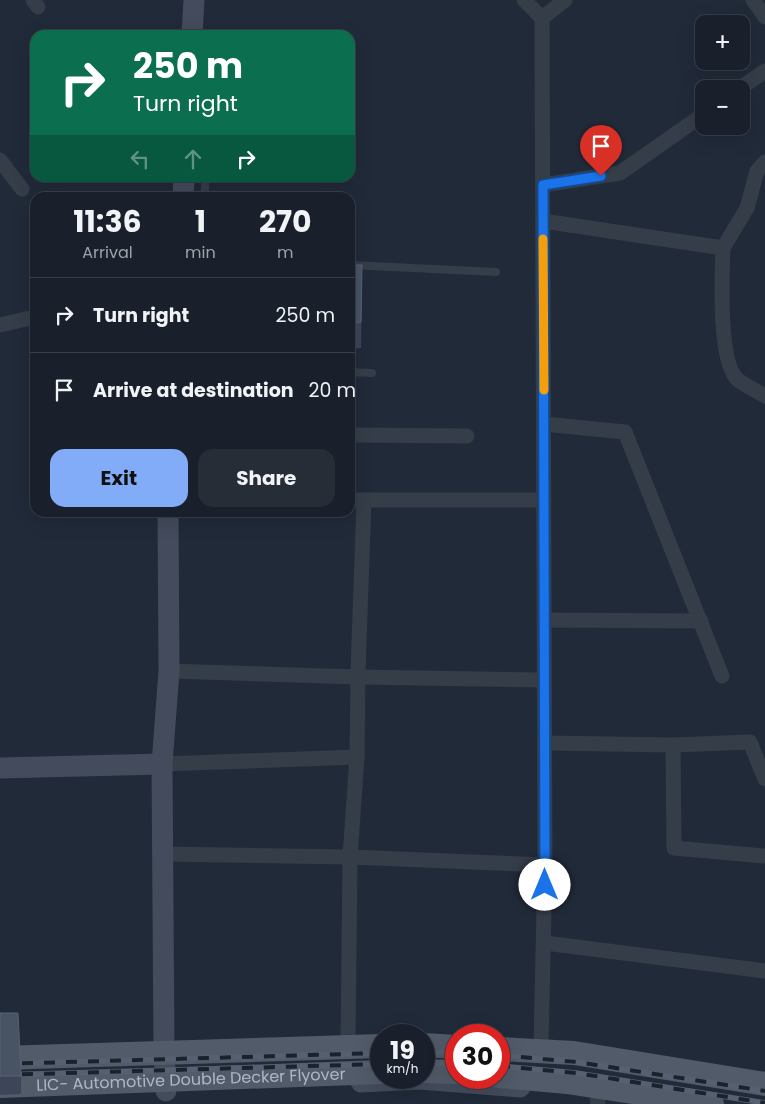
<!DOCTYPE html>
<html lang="en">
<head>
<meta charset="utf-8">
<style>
  :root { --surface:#19202b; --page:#262d37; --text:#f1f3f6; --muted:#9fa3a9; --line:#373e47; --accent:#82acf7 }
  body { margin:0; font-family:Poppins,sans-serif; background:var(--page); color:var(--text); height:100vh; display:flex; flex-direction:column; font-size:19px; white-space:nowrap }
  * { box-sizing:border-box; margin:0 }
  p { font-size:16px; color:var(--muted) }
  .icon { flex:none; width:28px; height:28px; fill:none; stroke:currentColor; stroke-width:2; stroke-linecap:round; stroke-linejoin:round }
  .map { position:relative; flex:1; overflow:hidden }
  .panel { position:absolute; left:30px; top:192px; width:325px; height:325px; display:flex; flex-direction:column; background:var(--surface); border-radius:15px; box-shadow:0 5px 20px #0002,0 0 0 1px var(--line) }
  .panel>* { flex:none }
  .banner { position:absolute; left:30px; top:30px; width:325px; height:152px; border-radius:15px; box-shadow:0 5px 20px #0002,0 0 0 1px var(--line); background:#0b6e4f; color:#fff; overflow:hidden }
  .buttons { position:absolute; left:695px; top:15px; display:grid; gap:10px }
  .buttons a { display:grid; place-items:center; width:55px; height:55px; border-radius:10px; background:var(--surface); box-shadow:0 5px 20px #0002,0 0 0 1px var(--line); font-size:25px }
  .speed { position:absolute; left:370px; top:1024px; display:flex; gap:10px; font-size:25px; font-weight:700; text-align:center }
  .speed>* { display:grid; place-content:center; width:65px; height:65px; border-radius:50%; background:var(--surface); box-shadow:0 5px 20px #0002,0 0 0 1px var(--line); line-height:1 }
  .speed small { font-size:12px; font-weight:400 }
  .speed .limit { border:8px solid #d22; background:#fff; color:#111 }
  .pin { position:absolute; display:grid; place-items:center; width:42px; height:42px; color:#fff; margin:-51px -21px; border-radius:50% 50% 50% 0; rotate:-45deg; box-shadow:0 0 5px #0007 }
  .pin .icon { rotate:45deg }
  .me { position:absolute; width:55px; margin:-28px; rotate:0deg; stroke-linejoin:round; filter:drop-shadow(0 0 4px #0008) }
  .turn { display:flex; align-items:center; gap:18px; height:105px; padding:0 20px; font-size:22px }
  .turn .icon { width:65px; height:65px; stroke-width:2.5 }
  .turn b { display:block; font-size:35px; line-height:42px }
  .lanes { display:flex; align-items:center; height:48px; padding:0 20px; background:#0003; justify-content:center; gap:25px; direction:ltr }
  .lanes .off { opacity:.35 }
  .eta { display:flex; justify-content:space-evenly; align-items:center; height:85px; text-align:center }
  .eta b { font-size:30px; font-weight:700; line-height:35px }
  .primary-button { display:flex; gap:10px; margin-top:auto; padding:10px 20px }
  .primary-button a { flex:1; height:58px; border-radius:15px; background:var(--accent); color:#111; font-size:20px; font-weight:700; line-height:58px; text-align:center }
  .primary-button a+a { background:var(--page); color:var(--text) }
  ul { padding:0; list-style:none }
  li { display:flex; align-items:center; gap:15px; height:75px; padding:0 20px; border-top:1px solid var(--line) }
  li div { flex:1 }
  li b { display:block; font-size:19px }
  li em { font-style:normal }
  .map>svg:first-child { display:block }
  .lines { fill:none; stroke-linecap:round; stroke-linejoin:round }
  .lane { stroke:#353d49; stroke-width:8 }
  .street { stroke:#353d49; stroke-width:15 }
  .secondary { stroke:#434b5c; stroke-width:21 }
  .primary { stroke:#525b69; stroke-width:24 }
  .rail-casing { stroke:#566070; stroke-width:5.5 }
  .rail { stroke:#1a222e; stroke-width:4; stroke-dasharray:11; stroke-linecap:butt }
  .wall { fill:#3c4658 }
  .building { fill:#485364; stroke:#586273 }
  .route-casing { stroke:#114b97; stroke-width:12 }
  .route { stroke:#1a73e8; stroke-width:9 }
  .slow { stroke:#f59e0b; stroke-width:9 }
  .labels { text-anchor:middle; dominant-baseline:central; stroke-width:5; stroke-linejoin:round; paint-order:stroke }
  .street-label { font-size:16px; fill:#afb7c5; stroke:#1a222e }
</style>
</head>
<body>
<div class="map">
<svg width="765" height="1104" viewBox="0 0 765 1104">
  <rect width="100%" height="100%" fill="#212a39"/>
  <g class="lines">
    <g class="lane">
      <polyline points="205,198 205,178"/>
      <polyline points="350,265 496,272"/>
      <polyline points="350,372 372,373"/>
    </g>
    <g class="street">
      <polyline points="33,0 38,7"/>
      <polyline points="524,0 542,18 565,0"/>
      <polyline points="753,0 765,17"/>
      <polyline points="739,89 765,71"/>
      <polyline points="0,160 22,189"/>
      <polyline points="543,185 620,173 704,114"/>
      <path d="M 543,221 L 723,248 C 722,274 718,363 738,380 C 746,386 757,391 765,396"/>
      <polyline points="723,248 747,208 757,171 765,162"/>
      <polyline points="0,325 35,317"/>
      <polyline points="544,424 625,432 722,676"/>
      <polyline points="350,435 467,436"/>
      <polyline points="350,500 544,500"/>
      <polyline points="544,620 701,621"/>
      <polyline points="169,671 358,677 544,680"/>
      <polyline points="545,743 673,745 750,742 765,779"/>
      <polyline points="673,745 674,848 765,856"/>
      <polyline points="162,764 357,757"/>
      <polyline points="164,854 350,857 545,865"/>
      <polyline points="545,943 765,971"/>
      <polyline points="348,1040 350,857 357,757 358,672 364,500"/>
      <polyline points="541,1044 545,865 542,18"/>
      <polyline points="597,1095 598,1104"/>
    </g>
    <g class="secondary">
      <polyline points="192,35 194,0"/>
      <polyline points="183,198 184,178"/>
      <polyline points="0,768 162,764"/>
      <polyline points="361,1082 420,1079 520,1087"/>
      <polyline points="166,1091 164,1052 162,764 169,671 168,512"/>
    </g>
    <g class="primary">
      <polyline points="424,1045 456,1047"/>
      <polyline points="499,1049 574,1053 765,1084"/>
      <polyline points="0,1058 381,1046"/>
      <polyline points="424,1071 456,1072"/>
      <polyline points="499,1076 567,1082 712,1104"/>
      <path id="s1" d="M 0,1086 L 381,1072"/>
    </g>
    <defs>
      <g id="rail">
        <polyline points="424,1052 456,1053"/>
        <polyline points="499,1055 577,1062 765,1091"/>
        <polyline points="424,1063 456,1064"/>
        <polyline points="0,1064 381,1053"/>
        <polyline points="499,1066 576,1073 765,1103"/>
        <polyline points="0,1075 381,1064"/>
      </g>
    </defs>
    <use href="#rail" class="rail-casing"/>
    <use href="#rail" class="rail"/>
  </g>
  <g class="wall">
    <polygon points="350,265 362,291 361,348 350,349"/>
    <polygon points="0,1013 21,1076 21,1094 0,1095"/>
  </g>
  <g class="building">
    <polygon points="350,265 362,265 361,322 350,323"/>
    <polygon points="0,1013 18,1013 21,1076 0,1076"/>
  </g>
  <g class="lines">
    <defs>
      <polyline id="route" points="545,885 543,185 601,176"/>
    </defs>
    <use href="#route" class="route-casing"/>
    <use href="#route" class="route"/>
    <polyline class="slow" points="543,239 544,390"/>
  </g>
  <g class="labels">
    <g class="street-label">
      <text stroke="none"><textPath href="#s1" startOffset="191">LIC- Automotive Double Decker Flyover</textPath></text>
    </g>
  </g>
</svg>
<div class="buttons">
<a>+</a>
<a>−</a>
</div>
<div class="speed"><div>19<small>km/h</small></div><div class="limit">30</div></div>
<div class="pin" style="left:601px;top:176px;background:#d93025"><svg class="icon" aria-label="arrive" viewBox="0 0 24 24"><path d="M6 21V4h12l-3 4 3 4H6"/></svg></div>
<svg class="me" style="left:545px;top:885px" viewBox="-20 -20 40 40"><circle r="19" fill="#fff"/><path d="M0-13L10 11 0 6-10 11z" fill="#1a73e8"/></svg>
<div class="banner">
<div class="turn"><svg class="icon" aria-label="right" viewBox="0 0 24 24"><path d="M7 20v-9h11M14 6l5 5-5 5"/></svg><div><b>250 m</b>Turn right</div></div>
<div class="lanes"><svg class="icon off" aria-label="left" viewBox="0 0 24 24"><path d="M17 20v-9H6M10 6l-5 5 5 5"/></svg><svg class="icon off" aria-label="ahead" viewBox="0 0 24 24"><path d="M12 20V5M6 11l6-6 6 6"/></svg><svg class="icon" aria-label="right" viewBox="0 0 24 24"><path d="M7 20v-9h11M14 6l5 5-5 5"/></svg></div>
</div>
<section class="panel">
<div class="eta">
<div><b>11:36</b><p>Arrival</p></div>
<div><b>1</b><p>min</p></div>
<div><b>270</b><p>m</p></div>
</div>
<ul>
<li><svg class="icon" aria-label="right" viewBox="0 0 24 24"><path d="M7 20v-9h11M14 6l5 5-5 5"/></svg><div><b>Turn right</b></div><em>250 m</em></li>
<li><svg class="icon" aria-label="arrive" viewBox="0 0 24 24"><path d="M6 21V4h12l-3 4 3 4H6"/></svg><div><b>Arrive at destination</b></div><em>20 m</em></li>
</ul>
<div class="primary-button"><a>Exit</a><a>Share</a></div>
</section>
</div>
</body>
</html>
